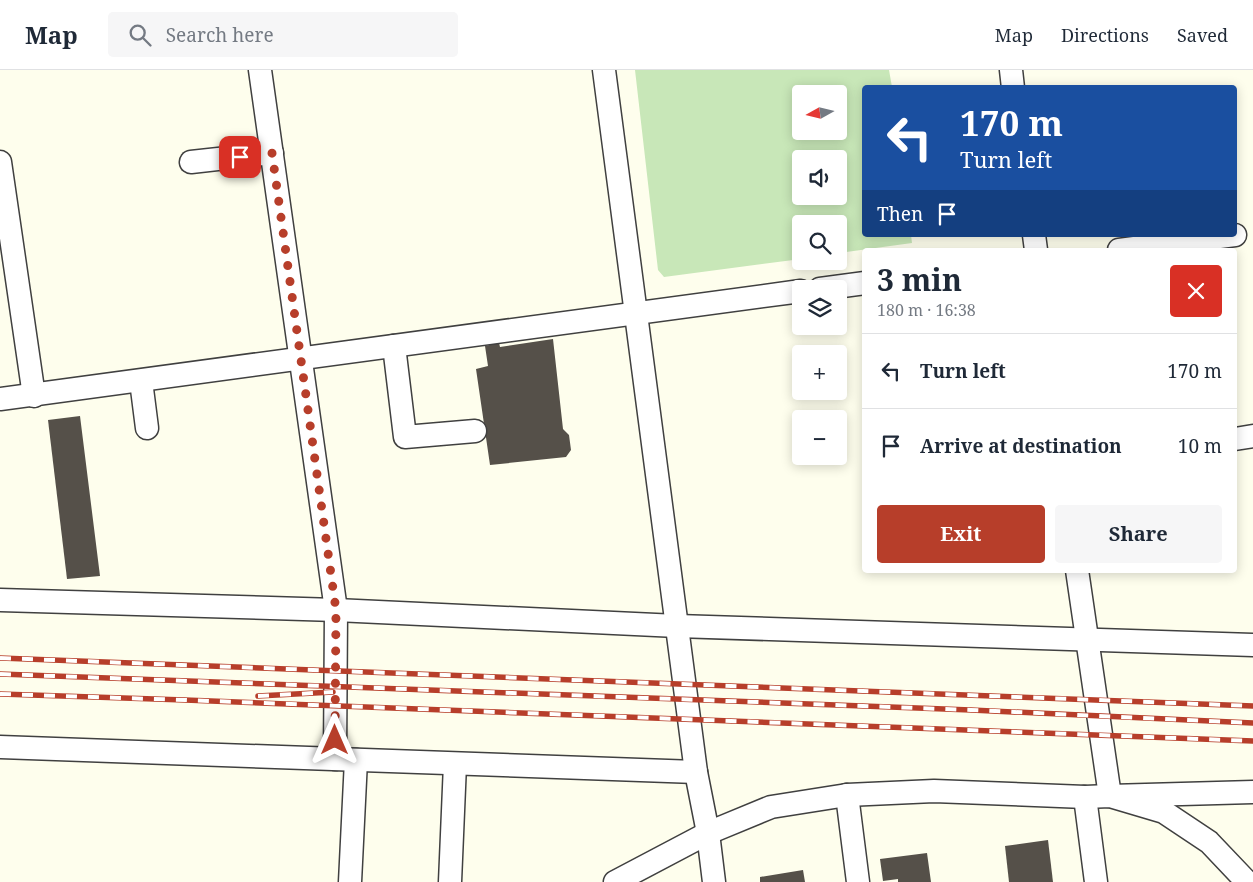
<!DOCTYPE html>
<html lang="en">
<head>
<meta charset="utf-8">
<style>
  :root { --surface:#fff; --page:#f6f6f7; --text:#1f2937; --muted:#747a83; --line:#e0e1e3; --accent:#b73e2a }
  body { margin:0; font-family:"Noto Serif",serif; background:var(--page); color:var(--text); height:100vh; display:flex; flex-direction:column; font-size:19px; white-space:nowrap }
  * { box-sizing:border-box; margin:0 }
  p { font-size:16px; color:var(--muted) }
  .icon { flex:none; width:28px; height:28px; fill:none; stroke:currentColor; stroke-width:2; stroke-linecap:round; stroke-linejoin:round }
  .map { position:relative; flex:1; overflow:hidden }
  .details { position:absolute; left:862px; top:178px; width:375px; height:325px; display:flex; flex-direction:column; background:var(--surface); border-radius:5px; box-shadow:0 2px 12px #0003 }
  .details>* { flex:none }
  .hud { position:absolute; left:862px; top:15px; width:375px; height:152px; border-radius:5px; box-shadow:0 2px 12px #0003; background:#1a4fa0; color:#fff; overflow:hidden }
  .needle { width:32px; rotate:262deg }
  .buttons { position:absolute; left:792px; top:15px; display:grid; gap:10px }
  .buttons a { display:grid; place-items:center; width:55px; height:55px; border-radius:5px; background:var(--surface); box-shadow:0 2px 12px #0003; font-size:25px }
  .pin { position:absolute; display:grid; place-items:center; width:42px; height:42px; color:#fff; margin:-21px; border-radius:10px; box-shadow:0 2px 8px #0006 }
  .me { position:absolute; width:55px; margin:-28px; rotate:0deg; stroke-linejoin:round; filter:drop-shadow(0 0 4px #0008) }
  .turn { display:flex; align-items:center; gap:18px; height:105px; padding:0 15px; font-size:22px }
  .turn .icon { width:65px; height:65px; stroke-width:2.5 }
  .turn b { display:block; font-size:35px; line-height:42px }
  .then { display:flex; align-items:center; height:48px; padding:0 15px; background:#0003; gap:10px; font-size:19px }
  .round { display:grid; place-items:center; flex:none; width:52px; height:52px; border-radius:5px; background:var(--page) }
  .head { display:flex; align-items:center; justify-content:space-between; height:85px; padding:0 15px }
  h1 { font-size:30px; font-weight:700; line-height:38px }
  .primary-button { display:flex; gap:10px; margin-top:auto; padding:10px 15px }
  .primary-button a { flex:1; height:58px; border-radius:5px; background:var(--accent); color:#fff; font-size:20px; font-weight:700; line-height:58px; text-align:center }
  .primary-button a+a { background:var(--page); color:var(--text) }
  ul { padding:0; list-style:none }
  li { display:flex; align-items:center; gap:15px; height:75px; padding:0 15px; border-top:1px solid var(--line) }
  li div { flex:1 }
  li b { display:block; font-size:19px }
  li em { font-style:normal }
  header { display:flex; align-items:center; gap:30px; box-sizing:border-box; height:70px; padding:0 25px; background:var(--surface); border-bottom:1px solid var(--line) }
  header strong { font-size:24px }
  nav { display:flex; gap:28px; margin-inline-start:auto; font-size:18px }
  .search { width:350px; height:45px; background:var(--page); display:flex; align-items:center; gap:12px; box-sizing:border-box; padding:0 18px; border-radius:5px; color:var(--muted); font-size:19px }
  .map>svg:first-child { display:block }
  .green { fill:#c8e7b8; fill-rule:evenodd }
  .building { fill:#555049 }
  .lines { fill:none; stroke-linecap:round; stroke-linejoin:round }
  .minor-casing { stroke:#404040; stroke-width:25 }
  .minor { stroke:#fff; stroke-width:22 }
  .rail-casing { stroke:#b73e2a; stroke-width:5.5 }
  .rail { stroke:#fff; stroke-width:4; stroke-dasharray:11; stroke-linecap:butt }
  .route { stroke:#b73e2a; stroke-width:9; stroke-dasharray:0 16.2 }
</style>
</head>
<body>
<header>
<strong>Map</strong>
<div class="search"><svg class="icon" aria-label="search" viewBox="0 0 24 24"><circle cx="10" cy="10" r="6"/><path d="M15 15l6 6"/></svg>Search here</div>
<nav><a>Map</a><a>Directions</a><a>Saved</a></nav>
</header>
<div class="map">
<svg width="1253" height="812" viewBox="0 0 1253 812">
  <rect width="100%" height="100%" fill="#fefeed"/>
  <path class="green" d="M 635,0 L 889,0 L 892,17 L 865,18 L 865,165 L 911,165 L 912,173 L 839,183 L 839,154 L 801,154 L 801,189 L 664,207 L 658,200 ZM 801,24 L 839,24 L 839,61 L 801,61 ZM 801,89 L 839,89 L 839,126 L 801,126 Z"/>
  <g class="building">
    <polygon points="553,269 563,359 569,365 571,380 566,387 490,395 476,299 488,296 485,276 499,273 500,277"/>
    <polygon points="80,346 100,506 67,509 48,350"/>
    <polygon points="1048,770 1053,812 1009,812 1005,776"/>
    <polygon points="927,783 931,812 898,812 898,809 883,811 880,789"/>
    <polygon points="803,800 805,812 760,812 760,807"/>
  </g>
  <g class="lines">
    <defs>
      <g id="minor">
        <polyline points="260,0 336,540 335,689"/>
        <polyline points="604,0 696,702 708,763 714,812"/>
        <polyline points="1011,0 1013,18"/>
        <polyline points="0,92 34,326"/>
        <polyline points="191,92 272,83"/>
        <polyline points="1034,165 1036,180"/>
        <polyline points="1119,180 1235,165"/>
        <polyline points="820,219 865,213"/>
        <polyline points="394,276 405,367 475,361"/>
        <polyline points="141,311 147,358"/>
        <polyline points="0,329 801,221"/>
        <polyline points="1235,369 1253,366"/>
        <polyline points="1077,500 1110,726 1253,722"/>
        <polyline points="0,530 336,540 677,556 1253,575"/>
        <polyline points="0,677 696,702"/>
        <polyline points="847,725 858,812"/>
        <polyline points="1085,727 1096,812"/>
        <polyline points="350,812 356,690"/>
        <polyline points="450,812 455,694"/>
        <polyline points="615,812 708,763 771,737 847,725 934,721 1085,727 1110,726 1164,742 1209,772 1247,812"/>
      </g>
    </defs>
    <use href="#minor" class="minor-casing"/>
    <use href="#minor" class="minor"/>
    <defs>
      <g id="rail">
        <polyline points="0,588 1253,636"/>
        <polyline points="0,604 971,640 1253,653"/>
        <polyline points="0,624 185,630 1253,671"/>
        <polyline points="258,626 333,622"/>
      </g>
    </defs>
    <use href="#rail" class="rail-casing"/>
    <use href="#rail" class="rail"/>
  </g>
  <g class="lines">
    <polyline class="route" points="240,87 272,83 336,540 335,670"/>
  </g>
</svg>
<div class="buttons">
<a><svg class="needle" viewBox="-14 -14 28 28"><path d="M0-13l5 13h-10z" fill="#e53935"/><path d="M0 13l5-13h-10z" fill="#747a83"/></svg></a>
<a><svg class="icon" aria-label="sound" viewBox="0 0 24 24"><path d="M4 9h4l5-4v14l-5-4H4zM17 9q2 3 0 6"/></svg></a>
<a><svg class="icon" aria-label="search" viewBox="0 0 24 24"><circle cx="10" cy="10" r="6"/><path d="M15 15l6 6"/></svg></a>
<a><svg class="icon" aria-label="layers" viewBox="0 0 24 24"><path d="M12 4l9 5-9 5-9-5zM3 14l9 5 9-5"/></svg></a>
<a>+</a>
<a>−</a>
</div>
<div class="pin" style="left:240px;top:87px;background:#d93025"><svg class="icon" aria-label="arrive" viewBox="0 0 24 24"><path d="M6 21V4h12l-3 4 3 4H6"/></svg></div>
<svg class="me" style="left:335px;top:670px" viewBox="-20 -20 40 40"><path d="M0-17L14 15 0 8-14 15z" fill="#b73e2a" stroke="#fff" stroke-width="4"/></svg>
<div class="hud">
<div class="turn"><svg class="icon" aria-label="left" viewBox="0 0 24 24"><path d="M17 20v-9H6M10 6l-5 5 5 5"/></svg><div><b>170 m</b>Turn left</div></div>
<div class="then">Then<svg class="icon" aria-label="arrive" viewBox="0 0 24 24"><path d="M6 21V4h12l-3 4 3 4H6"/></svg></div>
</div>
<section class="details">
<div class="head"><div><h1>3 min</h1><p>180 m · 16:38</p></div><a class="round" style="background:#d93025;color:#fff"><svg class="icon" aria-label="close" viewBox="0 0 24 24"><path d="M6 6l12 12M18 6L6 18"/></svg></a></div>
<ul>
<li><svg class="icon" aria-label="left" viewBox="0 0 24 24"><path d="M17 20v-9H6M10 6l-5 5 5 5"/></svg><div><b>Turn left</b></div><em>170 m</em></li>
<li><svg class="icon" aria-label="arrive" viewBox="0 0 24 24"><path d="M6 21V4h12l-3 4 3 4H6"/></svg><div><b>Arrive at destination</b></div><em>10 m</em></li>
</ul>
<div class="primary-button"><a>Exit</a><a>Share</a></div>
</section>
</div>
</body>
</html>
